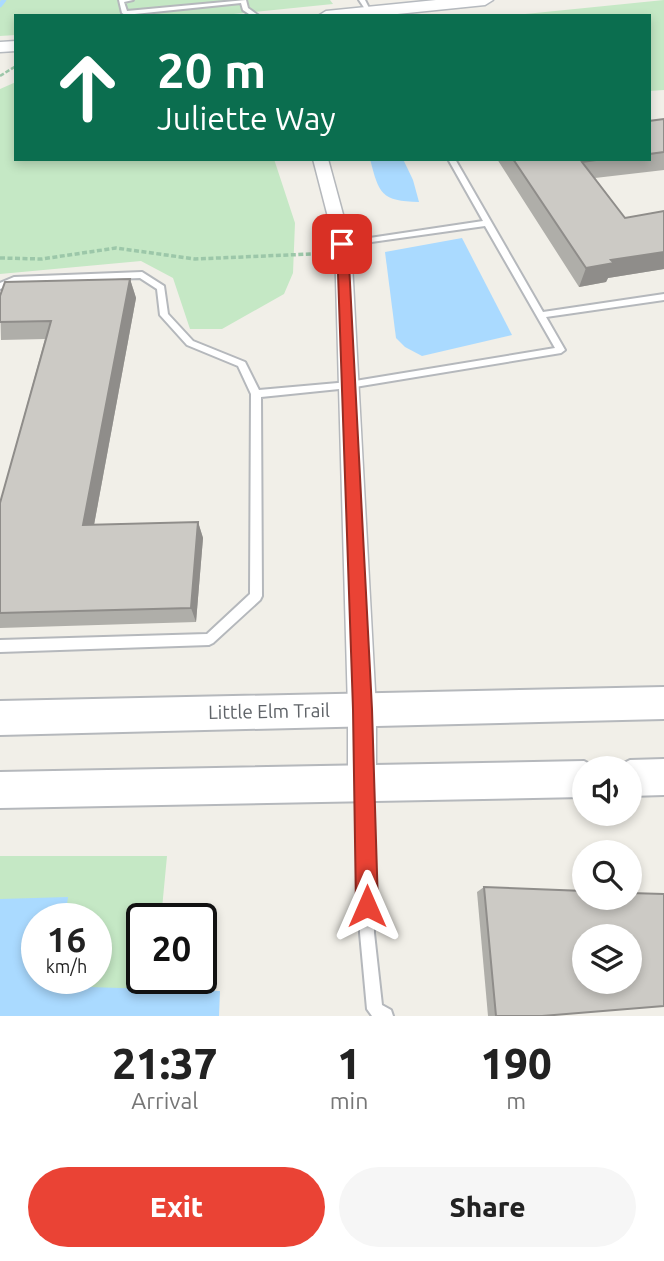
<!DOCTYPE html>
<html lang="en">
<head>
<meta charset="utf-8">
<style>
  :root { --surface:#fff; --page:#f6f6f6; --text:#222; --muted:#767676; --accent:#ea4335 }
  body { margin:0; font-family:Ubuntu,sans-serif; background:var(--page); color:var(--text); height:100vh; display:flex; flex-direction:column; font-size:26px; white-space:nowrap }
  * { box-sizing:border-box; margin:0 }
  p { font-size:23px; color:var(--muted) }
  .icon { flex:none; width:38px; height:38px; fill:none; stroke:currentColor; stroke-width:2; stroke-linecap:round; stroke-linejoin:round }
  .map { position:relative; height:1016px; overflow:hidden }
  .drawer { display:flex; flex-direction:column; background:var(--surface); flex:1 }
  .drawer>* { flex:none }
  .guide { position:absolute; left:14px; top:14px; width:637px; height:147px; border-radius:0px; box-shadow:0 4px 10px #0003; background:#0b6e4f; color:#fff; overflow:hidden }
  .controls { position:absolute; left:572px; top:756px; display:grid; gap:14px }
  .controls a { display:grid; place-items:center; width:70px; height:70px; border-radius:50%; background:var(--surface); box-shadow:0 4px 10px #0003; font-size:35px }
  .speed { position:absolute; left:21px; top:903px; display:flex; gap:14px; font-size:35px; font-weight:700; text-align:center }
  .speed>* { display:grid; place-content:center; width:91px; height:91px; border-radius:50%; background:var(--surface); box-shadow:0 4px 10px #0003; line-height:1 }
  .speed small { font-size:18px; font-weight:400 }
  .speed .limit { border:4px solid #111; border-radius:10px; background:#fff; color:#111 }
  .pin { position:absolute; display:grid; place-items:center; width:60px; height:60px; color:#fff; margin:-30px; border-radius:14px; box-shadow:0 4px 10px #0006 }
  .me { position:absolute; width:77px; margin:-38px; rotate:0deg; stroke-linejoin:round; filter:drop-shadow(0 0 5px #0008) }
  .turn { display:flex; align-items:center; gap:24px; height:147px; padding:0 28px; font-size:32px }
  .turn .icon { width:91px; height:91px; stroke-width:2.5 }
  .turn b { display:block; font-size:49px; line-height:60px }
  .eta { display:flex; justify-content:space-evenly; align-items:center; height:119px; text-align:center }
  .eta b { font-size:42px; font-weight:800; line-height:49px }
  .action { display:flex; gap:14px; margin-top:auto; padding:14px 28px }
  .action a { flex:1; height:80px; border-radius:42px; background:var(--accent); color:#fff; font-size:28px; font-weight:800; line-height:80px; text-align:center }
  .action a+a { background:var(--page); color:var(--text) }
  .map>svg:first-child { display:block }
  .green { fill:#c5e8c5; fill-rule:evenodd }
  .water { fill:#aadaff }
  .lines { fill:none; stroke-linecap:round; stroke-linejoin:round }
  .stream { stroke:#aadaff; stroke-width:4.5 }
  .service-casing { stroke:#b5b8bc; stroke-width:4 }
  .minor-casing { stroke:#b5b8bc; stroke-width:3 }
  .tertiary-casing { stroke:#b5b8bc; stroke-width:4 }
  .secondary-casing { stroke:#b6babf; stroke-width:3 }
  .path-far1 { stroke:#9cc7a9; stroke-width:2.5; stroke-dasharray:4.5 2; stroke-linecap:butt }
  .path { stroke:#9cc7a9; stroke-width:3.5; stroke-dasharray:5 2.5; stroke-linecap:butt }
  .service { fill:#fff; fill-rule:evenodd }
  .minor { fill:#fff; fill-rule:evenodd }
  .tertiary { fill:#fff; fill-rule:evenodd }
  .secondary { fill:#fff; fill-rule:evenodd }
  .wall { fill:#afaea9 }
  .shaded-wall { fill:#8f8d8a }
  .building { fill:#cccac5; stroke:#8f8d8a; stroke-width:2; fill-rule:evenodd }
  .route { fill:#ea4335; stroke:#982c22; stroke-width:2 }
  .labels { text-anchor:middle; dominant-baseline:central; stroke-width:6; stroke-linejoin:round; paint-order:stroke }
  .street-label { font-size:19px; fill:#5f6368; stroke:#fff }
</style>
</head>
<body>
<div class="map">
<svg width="664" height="1016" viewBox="0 0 664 1016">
  <rect width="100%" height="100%" fill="#f1efe8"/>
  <g class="green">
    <polygon points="0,0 330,0 333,4 214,16 16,16 16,35 0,36"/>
    <polygon points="664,0 664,90 649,91 649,16 506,16"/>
    <polygon points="16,82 16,159 274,159 295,223 293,273 284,294 222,329 190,329 173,278 141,261 0,274 0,89"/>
    <path d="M 0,856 L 167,856 L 161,919 L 142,919 L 142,978 L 155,978 L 152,1016 L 0,1016 ZM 37,919 L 96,919 L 96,978 L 37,978 Z"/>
  </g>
  <g class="water">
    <path d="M 370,159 L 403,159 L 413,180 L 419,202 C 381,201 379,194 370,159 Z"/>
    <polygon points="462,238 512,335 422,356 405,347 396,338 385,252"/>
    <polygon points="68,897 65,919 37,919 37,978 56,978 55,986 220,991 219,1016 0,1016 0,899"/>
  </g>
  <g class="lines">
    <polyline class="stream" points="0,5 4,0"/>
    <defs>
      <g id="service">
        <polygon points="119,0 133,0 124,2 127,11 246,0 248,8 259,16 252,16 243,10 241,3 125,15 122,13"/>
        <polygon points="359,0 365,0 371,12 367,12"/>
        <polygon points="448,159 455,159 543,312 664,294 664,300 546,317 565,350 561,353 349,388 261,397 262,596 260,600 213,643 209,645 0,652 0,640 207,634 250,594 251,394 238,366 187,345 160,315 157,289 140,278 15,283 0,289 0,283 14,277 142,272 164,286 168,314 193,341 245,362 259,390 349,382 555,348 485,226 343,246 339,244 343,242 483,221"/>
        <polygon points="362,779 367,781 369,786 373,851 374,933 382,1005 391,1010 393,1016 372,1016 367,1009 360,933 359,851 355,786 357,781"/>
      </g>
      <polygon id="minor" points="313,159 328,159 351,244 376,709 376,783 372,793 362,797 352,793 348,783 348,709 335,244"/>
      <g id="tertiary">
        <polygon points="664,687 664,719 0,735 0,701"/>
        <polygon points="664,759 664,795 630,796 630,768 616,768 618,766 630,760"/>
        <polygon points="584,761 597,768 584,768 584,797 0,808 0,772"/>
      </g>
      <g id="secondary">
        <polygon points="436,0 493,0 485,5 378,16 318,16 326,11"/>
        <polygon points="16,41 16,51 0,52 0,42"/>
      </g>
    </defs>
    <use href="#service" class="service-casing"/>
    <use href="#minor" class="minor-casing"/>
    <use href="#tertiary" class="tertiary-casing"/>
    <use href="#secondary" class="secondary-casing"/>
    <polyline class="path-far1" points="0,76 16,66"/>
    <polyline class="path" points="0,258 42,259 116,248 195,259 311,254"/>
    <use href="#service" class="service"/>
    <use href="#minor" class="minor"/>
    <use href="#tertiary" class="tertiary"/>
    <use href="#secondary" class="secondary"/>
  </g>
  <g class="wall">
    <polygon points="664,119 664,170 595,178 625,218 664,211 664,269 608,278 606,282 579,287 497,159 649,159 649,121"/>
    <polygon points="130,279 136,298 94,525 198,522 203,538 196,622 0,628 0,503 45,339 1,340 0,296"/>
    <polygon points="484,887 542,1016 488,1016 477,892"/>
  </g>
  <g class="shaded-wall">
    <polygon points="664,252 664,269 608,278 606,282 579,287 586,268 611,260"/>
    <polygon points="130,279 136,298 91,541 83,525"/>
    <polygon points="198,522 203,538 196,622 191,608"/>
  </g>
  <g class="building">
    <polygon points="664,119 664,152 649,154 649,121"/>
    <polygon points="513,159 603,159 582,162 625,218 664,211 664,252 611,260 614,263 586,268"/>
    <polygon points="130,279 83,525 198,522 191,608 0,613 0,503 51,321 0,322 0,296 5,282"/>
    <path d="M 484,887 L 584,891 L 584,898 L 630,898 L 630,893 L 664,894 L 664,1006 L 542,1016 L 496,1016 ZM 584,936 L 630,936 L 630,982 L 584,982 Z"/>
  </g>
  <polygon class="route" points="342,240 348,244 372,709 378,906 374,914 367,917 359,914 356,906 353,709 337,244"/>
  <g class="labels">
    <g class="street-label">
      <text transform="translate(269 711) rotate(-1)">Little Elm Trail</text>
    </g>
  </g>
</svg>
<div class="controls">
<a><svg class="icon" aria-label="sound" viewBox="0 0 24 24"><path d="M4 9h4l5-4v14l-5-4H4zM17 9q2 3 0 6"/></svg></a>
<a><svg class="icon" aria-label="search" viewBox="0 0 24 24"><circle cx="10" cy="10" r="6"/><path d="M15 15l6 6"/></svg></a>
<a><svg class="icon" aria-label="layers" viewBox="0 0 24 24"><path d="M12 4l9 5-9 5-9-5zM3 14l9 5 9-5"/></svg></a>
</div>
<div class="speed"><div>16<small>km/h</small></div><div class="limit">20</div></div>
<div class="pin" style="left:342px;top:244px;background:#d93025"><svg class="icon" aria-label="arrive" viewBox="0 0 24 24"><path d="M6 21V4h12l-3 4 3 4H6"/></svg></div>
<svg class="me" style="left:367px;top:906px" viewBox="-20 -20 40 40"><path d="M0-17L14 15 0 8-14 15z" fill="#ea4335" stroke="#fff" stroke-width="4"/></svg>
<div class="guide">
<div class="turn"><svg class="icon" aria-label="ahead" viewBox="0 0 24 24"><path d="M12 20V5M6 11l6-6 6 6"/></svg><div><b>20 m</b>Juliette Way</div></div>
</div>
</div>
<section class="drawer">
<div class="eta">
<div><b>21:37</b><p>Arrival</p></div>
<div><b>1</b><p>min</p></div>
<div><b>190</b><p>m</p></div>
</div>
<div class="action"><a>Exit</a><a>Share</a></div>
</section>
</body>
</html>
